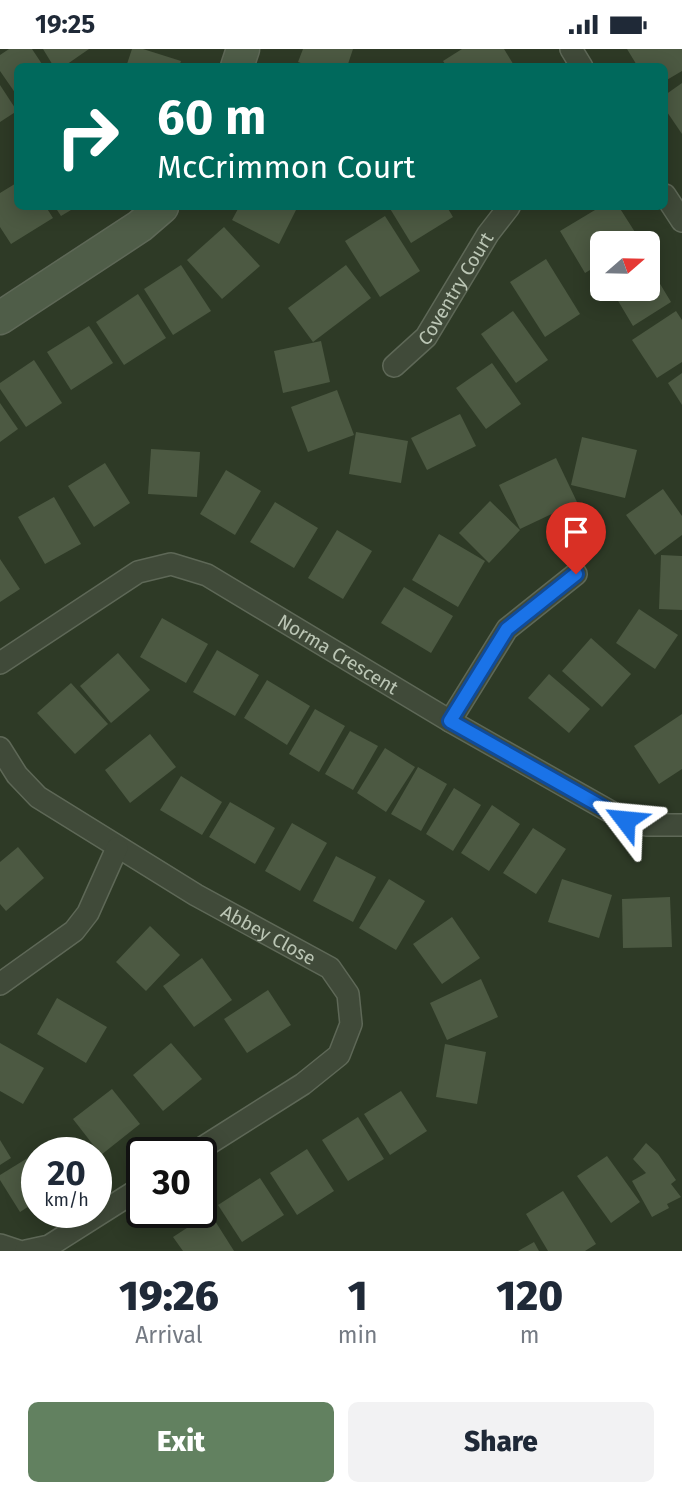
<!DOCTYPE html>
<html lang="en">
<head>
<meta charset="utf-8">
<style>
  :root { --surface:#fff; --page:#f2f2f3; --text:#1f2937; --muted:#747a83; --accent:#628160 }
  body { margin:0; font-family:"Fira Sans",sans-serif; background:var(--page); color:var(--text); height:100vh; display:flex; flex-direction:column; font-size:26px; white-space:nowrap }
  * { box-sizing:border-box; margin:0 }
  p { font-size:23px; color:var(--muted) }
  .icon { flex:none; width:38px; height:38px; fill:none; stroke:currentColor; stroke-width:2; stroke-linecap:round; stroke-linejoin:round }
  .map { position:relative; height:1202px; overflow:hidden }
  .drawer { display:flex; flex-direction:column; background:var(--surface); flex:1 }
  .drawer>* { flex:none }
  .guide { position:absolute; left:14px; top:14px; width:654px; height:147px; border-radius:10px; box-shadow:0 4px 18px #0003; background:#00695c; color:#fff; overflow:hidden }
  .needle { width:46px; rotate:70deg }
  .tools { position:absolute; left:590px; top:182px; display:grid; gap:14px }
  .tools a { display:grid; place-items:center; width:70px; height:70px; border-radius:10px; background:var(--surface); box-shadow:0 4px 18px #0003; font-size:35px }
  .speed { position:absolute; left:21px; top:1088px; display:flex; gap:14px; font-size:35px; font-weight:700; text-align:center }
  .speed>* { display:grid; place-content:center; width:91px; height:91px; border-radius:50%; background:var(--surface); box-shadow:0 4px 18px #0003; line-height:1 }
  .speed small { font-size:18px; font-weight:400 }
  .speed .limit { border:4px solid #111; border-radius:10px; background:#fff; color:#111 }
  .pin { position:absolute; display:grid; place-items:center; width:60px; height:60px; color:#fff; margin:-72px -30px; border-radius:50% 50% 50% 0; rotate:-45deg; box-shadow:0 0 7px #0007 }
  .pin .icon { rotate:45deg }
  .me { position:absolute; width:77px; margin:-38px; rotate:299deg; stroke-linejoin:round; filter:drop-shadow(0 0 5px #0008) }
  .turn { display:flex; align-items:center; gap:24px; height:147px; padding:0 28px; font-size:32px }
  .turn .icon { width:91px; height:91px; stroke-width:2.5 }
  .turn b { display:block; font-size:49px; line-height:60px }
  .eta { display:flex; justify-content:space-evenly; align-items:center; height:119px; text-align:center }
  .eta b { font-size:42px; font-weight:800; line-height:49px }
  .primary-button { display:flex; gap:14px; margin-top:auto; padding:14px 28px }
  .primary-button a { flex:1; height:80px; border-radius:10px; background:var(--accent); color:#fff; font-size:28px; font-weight:800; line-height:80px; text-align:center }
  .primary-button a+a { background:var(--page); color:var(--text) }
  .status { display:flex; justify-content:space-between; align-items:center; height:49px; padding:0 35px; background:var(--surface); direction:ltr }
  .status svg { height:19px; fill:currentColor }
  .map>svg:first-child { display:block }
  .building { fill:#4c5942 }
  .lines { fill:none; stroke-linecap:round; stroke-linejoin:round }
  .street-casing { stroke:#5e6857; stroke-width:24 }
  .secondary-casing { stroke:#5e6857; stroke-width:35 }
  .street { stroke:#404a39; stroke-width:21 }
  .secondary { stroke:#4f5d48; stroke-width:32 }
  .route-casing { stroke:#114b97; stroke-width:18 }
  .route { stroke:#1a73e8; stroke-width:12 }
  .labels { text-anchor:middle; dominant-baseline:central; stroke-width:5; stroke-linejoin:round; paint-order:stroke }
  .street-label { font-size:19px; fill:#bbc6b5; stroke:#252f1e }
</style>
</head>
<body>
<div class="status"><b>19:25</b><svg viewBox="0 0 49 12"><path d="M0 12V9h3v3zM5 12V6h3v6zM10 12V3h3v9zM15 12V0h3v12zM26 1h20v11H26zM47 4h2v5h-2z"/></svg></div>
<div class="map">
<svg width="682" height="1202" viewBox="0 0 682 1202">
  <rect width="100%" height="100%" fill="#2e3a26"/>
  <g class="building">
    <polygon points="9,0 32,0 44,18 18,18 18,48 0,22 0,6"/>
    <polygon points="43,0 89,0 63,18 54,18"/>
    <polygon points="132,0 143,0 181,12 179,18 126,18"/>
    <polygon points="303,0 353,0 347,18 311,18 298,13"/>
    <polygon points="462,0 504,0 515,18 447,18 443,12"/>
    <polygon points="627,0 682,0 682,22 665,32 665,18 638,18"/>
    <polygon points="682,34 682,85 665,60 665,46"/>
    <polygon points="0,36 17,62 0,73"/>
    <polygon points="18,133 18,158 46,158 53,169 11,195 0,178 0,144"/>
    <polygon points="55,158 76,158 61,167"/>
    <polygon points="239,158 294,158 297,159 279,195 232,171"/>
    <polygon points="389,158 447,158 453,168 411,194"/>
    <polygon points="600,158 619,158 640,191 634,194 602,194 602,214 585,224 560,182"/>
    <polygon points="385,167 420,222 380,248 345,192"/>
    <polygon points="224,178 260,217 222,250 187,211"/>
    <polygon points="546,210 580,265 545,288 510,233"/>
    <polygon points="648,215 671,253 633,277 611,240 648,240"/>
    <polygon points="181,216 211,262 173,286 144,240"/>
    <polygon points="346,216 371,249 313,293 288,259"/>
    <polygon points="138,245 166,289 124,316 96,273"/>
    <polygon points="513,262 548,311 516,334 481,285"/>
    <polygon points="676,262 682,271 682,313 657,329 632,291"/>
    <polygon points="89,277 113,314 71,341 47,303"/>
    <polygon points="321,292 330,333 283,344 274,302"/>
    <polygon points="34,311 62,354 26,378 0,340 0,334"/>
    <polygon points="492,314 521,355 486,380 456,339"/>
    <polygon points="682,324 682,356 668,334"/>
    <polygon points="337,341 354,386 308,403 291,358"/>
    <polygon points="0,354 18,380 0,393"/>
    <polygon points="460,365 476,397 427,421 411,389"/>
    <polygon points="356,383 408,392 401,434 349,425"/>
    <polygon points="582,388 637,401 625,449 571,436"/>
    <polygon points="151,400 200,403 197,448 148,445"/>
    <polygon points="556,409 577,453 520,480 499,436"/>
    <polygon points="105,414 130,454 94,478 68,437"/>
    <polygon points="226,421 261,442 235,486 200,465"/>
    <polygon points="663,440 682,467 682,486 655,506 626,466"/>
    <polygon points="54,448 81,495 45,515 18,468"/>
    <polygon points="490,452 520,481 489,514 459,484"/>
    <polygon points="275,453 318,479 294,519 250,493"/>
    <polygon points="337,481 372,502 343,550 308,529"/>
    <polygon points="439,485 485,512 458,558 412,531"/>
    <polygon points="661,506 682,507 682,561 659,560"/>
    <polygon points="0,510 20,540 0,553"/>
    <polygon points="404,538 453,567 431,604 381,574"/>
    <polygon points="639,560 678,586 655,620 616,594"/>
    <polygon points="162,569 208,595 186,634 140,608"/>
    <polygon points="591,589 631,625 602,658 562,622"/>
    <polygon points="217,601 259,626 235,667 193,643"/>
    <polygon points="118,604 150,641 111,674 80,637"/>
    <polygon points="549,625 590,660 569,684 528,649"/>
    <polygon points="267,631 310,657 287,696 244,669"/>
    <polygon points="71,634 108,675 75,705 37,664"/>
    <polygon points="315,660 345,677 319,723 289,705"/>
    <polygon points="682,665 682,720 659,735 634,697"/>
    <polygon points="350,682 378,697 353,741 325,725"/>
    <polygon points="150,685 176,718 130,754 105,721"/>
    <polygon points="385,699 415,718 386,763 357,744"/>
    <polygon points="418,718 447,735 421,782 391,765"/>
    <polygon points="181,727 222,753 202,786 160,761"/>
    <polygon points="454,739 481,756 453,802 426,785"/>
    <polygon points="230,753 275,779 255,815 209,788"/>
    <polygon points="492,756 520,775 489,822 461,804"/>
    <polygon points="292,774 327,794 300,842 265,822"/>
    <polygon points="533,779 566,800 536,845 503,824"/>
    <polygon points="18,798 44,829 6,862 0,855 0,813"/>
    <polygon points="336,807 376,828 353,873 313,852"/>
    <polygon points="389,830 425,852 396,901 359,879"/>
    <polygon points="562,830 612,846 599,889 548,873"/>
    <polygon points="670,848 672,898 623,899 622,850"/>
    <polygon points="452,868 480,909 442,935 413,895"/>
    <polygon points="150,877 180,906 146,942 116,913"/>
    <polygon points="202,909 232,951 194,978 163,937"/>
    <polygon points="481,930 498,968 447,991 430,954"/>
    <polygon points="268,941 291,976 247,1004 224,970"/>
    <polygon points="57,949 107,978 86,1014 37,985"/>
    <polygon points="0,994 44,1019 23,1055 0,1042"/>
    <polygon points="171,994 202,1030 163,1062 133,1026"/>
    <polygon points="445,995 486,1003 477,1055 436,1048"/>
    <polygon points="112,1040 140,1075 101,1106 73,1070"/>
    <polygon points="401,1042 427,1082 390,1106 364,1065"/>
    <polygon points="358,1068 384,1110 348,1132 322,1091"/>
    <polygon points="0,1091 11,1109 0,1116"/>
    <polygon points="52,1094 58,1104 37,1104 37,1152 20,1163 0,1131 0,1126"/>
    <polygon points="646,1094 658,1105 676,1131 671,1135 681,1148 667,1155 669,1159 652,1168 632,1132 646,1124 633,1110"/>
    <polygon points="307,1100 334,1142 297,1166 270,1124"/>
    <polygon points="607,1107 640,1153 611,1174 577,1127"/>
    <polygon points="260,1129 284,1166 242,1193 218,1156"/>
    <polygon points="563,1142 596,1195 585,1202 548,1202 526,1165"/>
    <polygon points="210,1164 234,1202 183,1202 173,1188"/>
    <polygon points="534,1193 539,1202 518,1202"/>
  </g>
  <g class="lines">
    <defs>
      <g id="street">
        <polyline points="571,0 582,18"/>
        <polyline points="665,146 682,172"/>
        <path id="s1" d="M 394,317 L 426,288 L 488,185 L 509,158"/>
        <path id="s2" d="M 0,614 L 138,523 L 171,515 L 207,526 L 450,672 L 625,771 L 647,776 L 682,776"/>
        <polyline points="450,672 507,580 576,525"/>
        <path id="s3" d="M 0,699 L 17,726 L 38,748 L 196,846 L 330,919 L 348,945 L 351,975 L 339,1006 L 303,1035 L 194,1104"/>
        <polyline points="0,935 74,882 88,864 117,799"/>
        <polyline points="0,1196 18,1202"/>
        <polyline points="26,1202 49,1197 142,1138"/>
      </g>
      <g id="secondary">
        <polyline points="237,18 243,0"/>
        <polyline points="0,269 140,177 162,158"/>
      </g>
    </defs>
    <use href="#street" class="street-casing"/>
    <use href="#secondary" class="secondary-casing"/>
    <use href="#street" class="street"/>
    <use href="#secondary" class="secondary"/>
  </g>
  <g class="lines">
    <defs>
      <polyline id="route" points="576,525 507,580 450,672 625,771"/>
    </defs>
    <use href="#route" class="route-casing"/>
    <use href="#route" class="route"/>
  </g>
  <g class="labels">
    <g class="street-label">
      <text stroke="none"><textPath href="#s1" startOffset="100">Coventry Court</textPath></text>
      <text stroke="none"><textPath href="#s2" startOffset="390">Norma Crescent</textPath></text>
      <text stroke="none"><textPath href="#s3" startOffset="331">Abbey Close</textPath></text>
    </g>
  </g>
</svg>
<div class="tools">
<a><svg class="needle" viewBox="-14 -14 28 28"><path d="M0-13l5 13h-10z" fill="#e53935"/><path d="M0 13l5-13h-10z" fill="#747a83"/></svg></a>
</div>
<div class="speed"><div>20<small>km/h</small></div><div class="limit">30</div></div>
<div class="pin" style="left:576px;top:525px;background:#d93025"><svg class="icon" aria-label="arrive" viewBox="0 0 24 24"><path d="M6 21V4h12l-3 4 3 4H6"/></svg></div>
<svg class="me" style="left:625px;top:771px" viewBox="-20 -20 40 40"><path d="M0-17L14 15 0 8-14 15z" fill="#1a73e8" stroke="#fff" stroke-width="4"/></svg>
<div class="guide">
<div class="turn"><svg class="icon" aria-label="right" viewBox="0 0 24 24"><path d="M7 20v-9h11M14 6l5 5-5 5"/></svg><div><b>60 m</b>McCrimmon Court</div></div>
</div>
</div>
<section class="drawer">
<div class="eta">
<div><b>19:26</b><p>Arrival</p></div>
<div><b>1</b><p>min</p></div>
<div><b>120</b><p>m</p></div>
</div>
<div class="primary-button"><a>Exit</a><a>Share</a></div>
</section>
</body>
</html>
